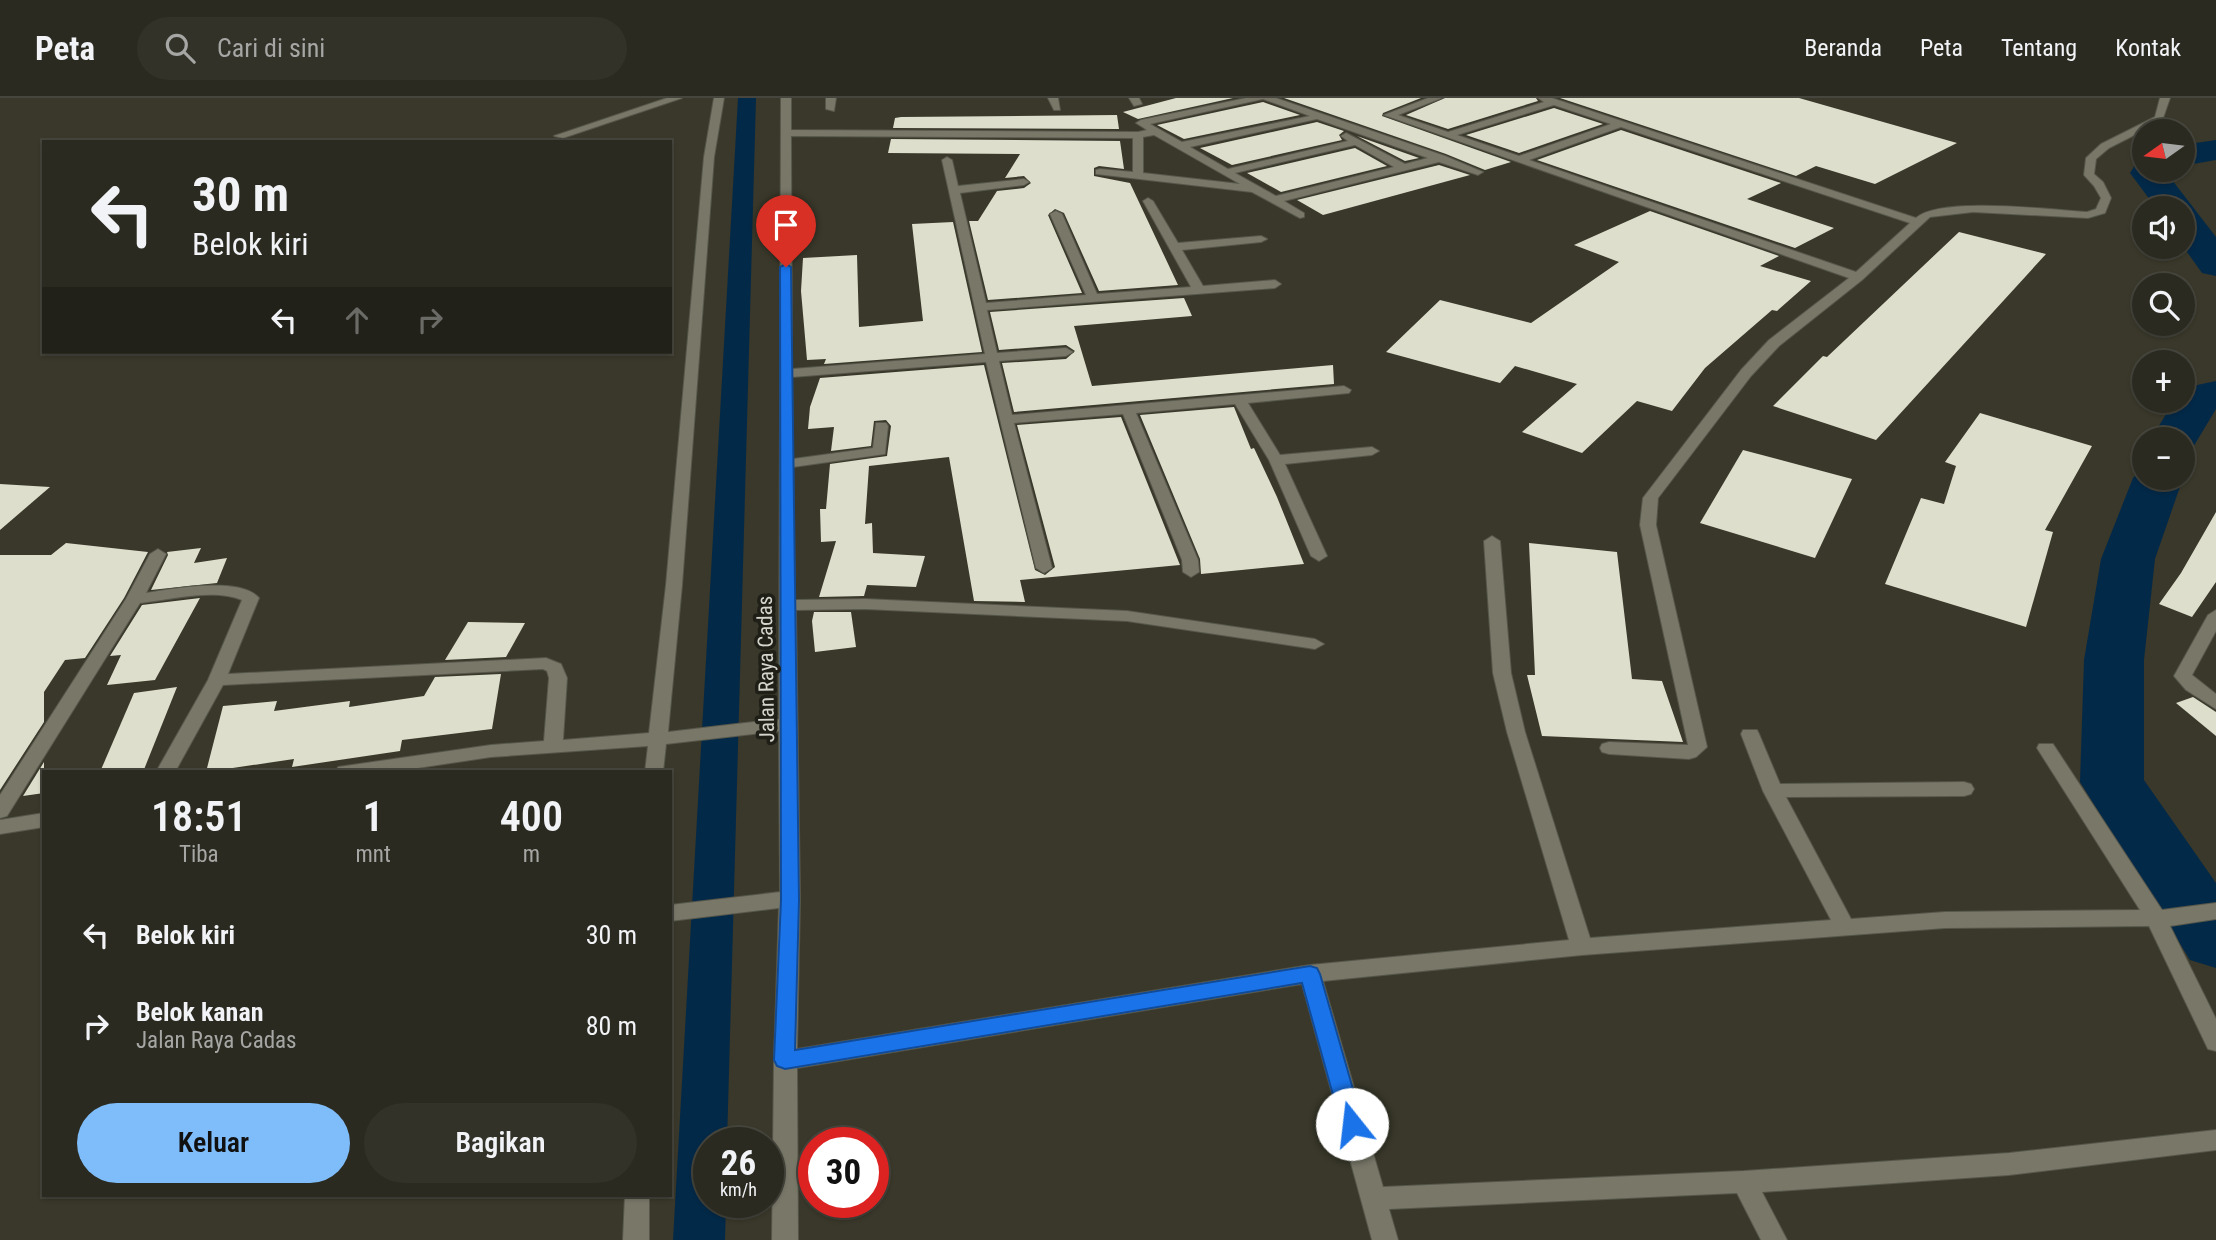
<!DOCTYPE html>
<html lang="id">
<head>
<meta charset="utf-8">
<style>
  :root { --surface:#2b2a20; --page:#333229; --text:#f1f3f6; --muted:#a6a7a5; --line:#47463e; --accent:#7fbdfa }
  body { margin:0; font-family:"Roboto Condensed",sans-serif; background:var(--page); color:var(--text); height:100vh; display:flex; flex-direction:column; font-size:26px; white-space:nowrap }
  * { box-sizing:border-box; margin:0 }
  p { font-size:23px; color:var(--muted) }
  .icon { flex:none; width:38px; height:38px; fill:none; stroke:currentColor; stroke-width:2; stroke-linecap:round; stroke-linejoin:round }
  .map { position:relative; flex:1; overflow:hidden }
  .side { position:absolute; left:42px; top:672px; width:630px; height:427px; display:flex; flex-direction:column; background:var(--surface); border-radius:0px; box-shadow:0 2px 5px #0004,0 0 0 2px var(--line) }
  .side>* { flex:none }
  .banner { position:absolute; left:42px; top:42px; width:630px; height:214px; border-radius:0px; box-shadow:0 2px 5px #0004,0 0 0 2px var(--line); background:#2b2a20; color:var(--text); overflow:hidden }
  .needle { width:46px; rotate:256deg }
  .fabs { position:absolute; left:2132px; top:21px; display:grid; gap:14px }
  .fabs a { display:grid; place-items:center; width:63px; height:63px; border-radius:50%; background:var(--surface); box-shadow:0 2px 5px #0004,0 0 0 2px var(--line); font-size:35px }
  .speed { position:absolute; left:693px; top:1029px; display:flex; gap:14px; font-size:35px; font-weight:700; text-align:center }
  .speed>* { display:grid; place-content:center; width:91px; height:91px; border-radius:50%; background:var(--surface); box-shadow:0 2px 5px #0004,0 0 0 2px var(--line); line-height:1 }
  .speed small { font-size:18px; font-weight:400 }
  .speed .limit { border:10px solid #d22; background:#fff; color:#111 }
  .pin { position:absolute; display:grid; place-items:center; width:60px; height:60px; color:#fff; margin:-72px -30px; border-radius:50% 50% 50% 0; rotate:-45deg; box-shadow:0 0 7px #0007 }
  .pin .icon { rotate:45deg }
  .me { position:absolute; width:77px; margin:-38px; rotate:344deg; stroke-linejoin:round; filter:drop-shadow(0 0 5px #0008) }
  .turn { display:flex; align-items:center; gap:24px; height:147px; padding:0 35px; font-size:32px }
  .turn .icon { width:91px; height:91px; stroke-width:2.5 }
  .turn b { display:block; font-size:49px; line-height:60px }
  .lanes { display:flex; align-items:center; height:66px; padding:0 35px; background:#0003; justify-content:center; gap:35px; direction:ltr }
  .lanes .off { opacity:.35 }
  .eta { display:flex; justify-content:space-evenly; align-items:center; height:119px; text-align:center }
  .eta b { font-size:42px; font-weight:600; line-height:49px }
  .button { display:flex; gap:14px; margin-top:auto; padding:14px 35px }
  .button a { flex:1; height:80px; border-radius:42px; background:var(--accent); color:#111; font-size:28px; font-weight:600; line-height:80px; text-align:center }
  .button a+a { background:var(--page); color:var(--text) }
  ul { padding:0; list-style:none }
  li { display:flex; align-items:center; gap:21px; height:91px; padding:0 35px }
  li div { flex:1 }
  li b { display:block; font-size:26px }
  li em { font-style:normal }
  header { display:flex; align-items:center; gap:42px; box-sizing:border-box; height:98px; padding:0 35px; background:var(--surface); border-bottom:2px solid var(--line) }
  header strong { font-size:33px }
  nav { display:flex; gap:38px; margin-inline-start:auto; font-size:24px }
  .search { width:490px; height:63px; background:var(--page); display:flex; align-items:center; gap:18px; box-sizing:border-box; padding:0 24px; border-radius:38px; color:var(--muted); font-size:26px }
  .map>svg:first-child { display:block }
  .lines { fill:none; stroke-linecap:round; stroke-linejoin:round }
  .canal { fill:#032948; fill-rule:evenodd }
  .river { fill:#032948; fill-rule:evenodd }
  .building { fill:#dedecc }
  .minor-casing { stroke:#56564a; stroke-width:2 }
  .minor { fill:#787768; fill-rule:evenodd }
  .route { fill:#1a73e8; stroke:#114b97; stroke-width:2 }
  .labels { text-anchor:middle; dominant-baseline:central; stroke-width:7; stroke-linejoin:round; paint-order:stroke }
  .street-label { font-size:21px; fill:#d5d5cc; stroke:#1f1f18 }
</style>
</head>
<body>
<header>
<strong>Peta</strong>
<div class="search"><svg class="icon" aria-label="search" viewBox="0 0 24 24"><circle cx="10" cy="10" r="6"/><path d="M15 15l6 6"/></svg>Cari di sini</div>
<nav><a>Beranda</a><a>Peta</a><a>Tentang</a><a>Kontak</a></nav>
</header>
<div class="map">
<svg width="2216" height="1142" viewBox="0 0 2216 1142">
  <rect width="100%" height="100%" fill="#39382a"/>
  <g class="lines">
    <polygon class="canal" points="738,0 756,0 727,1045 709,1045 709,1104 726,1104 725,1142 673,1142"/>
    <g class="river">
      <polygon points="2216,42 2216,62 2182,68 2182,47"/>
      <polygon points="2142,64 2144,72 2173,72 2169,78 2216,139 2216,178 2202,175 2182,147 2182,110 2156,110 2130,75 2135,67"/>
      <polygon points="2216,283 2216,311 2192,351 2182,354 2182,341 2151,341 2174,303 2182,303 2183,290"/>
      <polygon points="2144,368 2144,380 2183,380 2155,461 2144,562 2144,682 2216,785 2216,870 2190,862 2080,684 2084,562 2101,461 2133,380"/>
    </g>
  </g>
  <g class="building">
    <polygon points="1176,0 1233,0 1138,21 1123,14"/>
    <polygon points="1284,0 1421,0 1383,15 1382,18 1511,64 1485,72 1446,56"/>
    <polygon points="1445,0 1536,0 1538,3 1448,31 1406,17"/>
    <polygon points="1560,0 1799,0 1957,45 1875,86 1816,68 1796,78"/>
    <polygon points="1263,4 1300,17 1184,41 1157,27"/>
    <polygon points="1554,10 1603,26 1519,55 1466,37"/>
    <polygon points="1117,17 1119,31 893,30 895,20 901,19"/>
    <polygon points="1317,24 1344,33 1339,37 1342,42 1232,67 1200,50"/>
    <polygon points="1621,32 1781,85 1747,101 1834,130 1795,150 1537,62"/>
    <polygon points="1357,38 1419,60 1405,63"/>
    <polygon points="891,41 1120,43 1124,71 1099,68 1094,70 1094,78 1130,85 1178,187 1099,193 1064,115 1055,111 1048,117 1082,195 988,202 969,123 978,123 997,93 1024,90 1031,85 1024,78 1005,80 1020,56 888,55"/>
    <polygon points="1355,50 1387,68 1281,94 1247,75"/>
    <polygon points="1439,67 1470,77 1323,117 1297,102"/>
    <polygon points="1650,113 1779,158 1760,168 1811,183 1777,213 1772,212 1705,270 1672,313 1637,303 1582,355 1522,334 1577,286 1515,268 1500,285 1386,254 1440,202 1531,225 1619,164 1574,147"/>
    <polygon points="953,124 982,254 824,266 826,261 807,262 801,193 803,160 857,157 859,229 923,223 912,126"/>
    <polygon points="1959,134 2046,156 1876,342 1773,308 1823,258 1827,259"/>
    <polygon points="1184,200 1192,218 1074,228 1092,288 1333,267 1334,286 1014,314 1002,265 1066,261 1075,253 1066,247 999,252 990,214"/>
    <polygon points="984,267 1035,472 1045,477 1055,469 1017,327 1121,319 1180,467 1020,482 1025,504 974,503 949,359 869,368 865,426 872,425 873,455 925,458 916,489 867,487 864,498 819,499 836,443 821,444 820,411 826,411 830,366 887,358 891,328 886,322 874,323 871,348 831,353 834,329 808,331 810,309 820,280"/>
    <polygon points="1234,309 1251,351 1254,350 1277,399 1304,466 1201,476 1200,461 1140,317"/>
    <polygon points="1980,315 2092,348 2045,432 2053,434 2026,529 1885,486 1921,400 1944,406 1956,368 1945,364"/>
    <polygon points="1743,352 1852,381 1815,460 1700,425"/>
    <polygon points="0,386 50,389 0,432"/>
    <polygon points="2216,414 2216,484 2192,519 2159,506 2181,475"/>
    <polygon points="66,445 148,454 124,500 85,560 65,562 44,594 44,624 0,692 0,457 51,457"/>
    <polygon points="1529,445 1617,454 1632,581 1662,583 1683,644 1542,638 1527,577 1535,577"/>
    <polygon points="201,450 194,465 227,460 217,485 151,492 168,457 167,454"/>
    <polygon points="200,500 155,582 107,587 121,557 110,558 142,507"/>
    <polygon points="814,514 851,514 856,549 815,554 812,523"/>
    <polygon points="468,524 525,525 506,559 445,562"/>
    <polygon points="501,576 492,631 402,642 400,653 292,669 294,661 206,674 223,608 277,603 274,613 350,603 349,609 424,598 435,579"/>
    <polygon points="177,589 143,674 100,674 134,595"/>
    <polygon points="2193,599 2216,614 2216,638 2176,605"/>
    <polygon points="44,664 44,695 23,698"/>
  </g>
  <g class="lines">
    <defs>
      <g id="minor">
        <polygon points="667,0 682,0 563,40 554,38"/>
        <path d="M 714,0 L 724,0 L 714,59 L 682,487 L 668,634 L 779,621 L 781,0 L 791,0 L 791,32 L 1138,34 L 1147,32 L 1136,25 L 1141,22 L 1246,0 L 1276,0 L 1445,58 L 1483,74 L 1478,77 L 1439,64 L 1284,103 L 1304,115 L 1304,119 L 1300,120 L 1252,94 L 1096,76 L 1096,72 L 1100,71 L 1133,74 L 1133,40 L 791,38 L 792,271 L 985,256 L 942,62 L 947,59 L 952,62 L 958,88 L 1024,81 L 1029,84 L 1024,87 L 960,95 L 986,205 L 1086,197 L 1050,116 L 1056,113 L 1062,116 L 1097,196 L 1191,189 L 1143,103 L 1148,100 L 1153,103 L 1178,145 L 1261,138 L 1267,141 L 1261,144 L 1182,152 L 1203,188 L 1275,182 L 1281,186 L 1275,190 L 987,212 L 997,255 L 1066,250 L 1073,254 L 1066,258 L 999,263 L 1012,317 L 1344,288 L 1351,292 L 1349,295 L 1248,305 L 1280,357 L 1372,349 L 1379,353 L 1372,357 L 1285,366 L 1327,458 L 1319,463 L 1311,458 L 1269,362 L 1235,306 L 1136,315 L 1198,462 L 1199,474 L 1191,479 L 1183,474 L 1182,462 L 1123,316 L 1014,325 L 1052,470 L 1044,475 L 1036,470 L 986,264 L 792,279 L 793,361 L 873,350 L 876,325 L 886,325 L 888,328 L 885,356 L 793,369 L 795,502 L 865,501 L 1127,513 L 1315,541 L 1324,546 L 1315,551 L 1127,523 L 865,511 L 796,512 L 800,801 L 797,951 L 1310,867 L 1569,842 L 1507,634 L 1493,575 L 1484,443 L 1492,438 L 1500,443 L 1511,575 L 1525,634 L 1590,840 L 1831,822 L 1763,693 L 1741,636 L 1743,632 L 1757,632 L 1759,636 L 1780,686 L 1964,684 L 1971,686 L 1974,691 L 1971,696 L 1964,698 L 1786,699 L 1851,821 L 1945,814 L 2140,812 L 2037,650 L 2039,646 L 2053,646 L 2162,812 L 2216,805 L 2216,821 L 2170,828 L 2216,921 L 2216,953 L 2208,951 L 2149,828 L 1945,830 L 1582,857 L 1323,883 L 1383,1089 L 1744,1073 L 2009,1055 L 2216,1032 L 2216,1052 L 2009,1077 L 1762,1094 L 1787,1142 L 1761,1142 L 1737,1095 L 1389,1111 L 1398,1142 L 1372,1142 L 1302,886 L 797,970 L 798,1142 L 772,1142 L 774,962 L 779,810 L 670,823 L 670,807 L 780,794 L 779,633 L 666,646 L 663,674 L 645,674 L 648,648 L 491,659 L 391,674 L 336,674 L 338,669 L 345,668 L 491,647 L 544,643 L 549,580 L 547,573 L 543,571 L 223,587 L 175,674 L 156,674 L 208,582 L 242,502 C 213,490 170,502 140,505 L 7,718 L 0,720 L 0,697 L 126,501 L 150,456 L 158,451 L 166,456 L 146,495 C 172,491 240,478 259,500 L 228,576 L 546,560 L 561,566 L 567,580 L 563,642 L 649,635 L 666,487 L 704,59 ZM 1263,1 L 1310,18 L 1182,44 L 1150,26 ZM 1317,21 L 1428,60 L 1405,66 L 1346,35 L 1341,38 L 1348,43 L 1228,71 L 1190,49 ZM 1154,37 L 1240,86 L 1143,75 L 1143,39 ZM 1355,47 L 1394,69 L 1276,98 L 1235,75 Z"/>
        <polygon points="826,0 836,0 834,13 826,11"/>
        <polygon points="1048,0 1058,0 1060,12 1054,12"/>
        <polygon points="1129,0 1139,0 1142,6 1134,8"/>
        <path d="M 1428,0 L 1442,0 L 1398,17 L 1448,34 L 1544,4 L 1538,0 L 1552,0 L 1916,120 C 1941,98 2052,112 2087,114 L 2096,111 L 2101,100 L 2094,88 L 2084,77 L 2086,60 L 2101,46 L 2155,19 L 2160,0 L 2170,0 L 2162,23 L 2109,50 L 2096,61 L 2094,76 L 2103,84 L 2111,100 L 2105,115 L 2088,120 L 1973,114 L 1930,119 L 1862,182 L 1779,248 L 1751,278 L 1658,400 L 1656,427 L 1707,649 L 1696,659 L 1689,661 L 1609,656 L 1602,654 L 1600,650 L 1602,646 L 1609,644 L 1688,647 L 1640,427 L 1643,400 L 1741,272 L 1769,242 L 1849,180 L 1384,17 ZM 1554,7 L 1611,26 L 1519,58 L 1457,37 ZM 1621,29 L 1910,125 L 1856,174 L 1529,62 Z"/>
        <polygon points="2216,512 2216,533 2192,577 2216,596 2216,611 2186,592 2174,578 2208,517"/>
        <polygon points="44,715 44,729 0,736 0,722"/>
        <polygon points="625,1097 649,1097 649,1142 623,1142"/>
      </g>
    </defs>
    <use href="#minor" class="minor-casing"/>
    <use href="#minor" class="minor"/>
  </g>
  <polygon class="route" points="786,166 791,169 799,802 795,952 1310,868 1317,870 1320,876 1363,1026 1360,1033 1352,1035 1345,1033 1341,1026 1302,885 785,971 777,968 774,962 781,802 780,169"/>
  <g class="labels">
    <g class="street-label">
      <text transform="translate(766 571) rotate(-91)">Jalan Raya Cadas</text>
    </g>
  </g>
</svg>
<div class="fabs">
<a><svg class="needle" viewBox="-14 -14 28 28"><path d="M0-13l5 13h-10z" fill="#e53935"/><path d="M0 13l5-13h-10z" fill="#a6a7a5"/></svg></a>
<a><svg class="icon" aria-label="sound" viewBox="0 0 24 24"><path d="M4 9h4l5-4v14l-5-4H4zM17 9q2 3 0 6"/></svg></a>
<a><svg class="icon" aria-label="search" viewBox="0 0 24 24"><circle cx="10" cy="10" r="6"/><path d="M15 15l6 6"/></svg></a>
<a>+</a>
<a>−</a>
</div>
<div class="speed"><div>26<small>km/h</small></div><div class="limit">30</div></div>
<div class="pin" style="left:786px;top:169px;background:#d93025"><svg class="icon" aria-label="arrive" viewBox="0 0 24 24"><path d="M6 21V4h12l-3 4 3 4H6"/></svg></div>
<svg class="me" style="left:1352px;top:1026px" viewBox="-20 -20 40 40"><circle r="19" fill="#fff"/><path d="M0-13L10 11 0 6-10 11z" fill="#1a73e8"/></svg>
<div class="banner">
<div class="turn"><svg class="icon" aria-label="left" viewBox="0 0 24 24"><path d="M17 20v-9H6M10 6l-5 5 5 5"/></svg><div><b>30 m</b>Belok kiri</div></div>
<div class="lanes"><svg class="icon" aria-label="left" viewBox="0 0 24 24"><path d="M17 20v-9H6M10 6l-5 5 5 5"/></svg><svg class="icon off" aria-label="ahead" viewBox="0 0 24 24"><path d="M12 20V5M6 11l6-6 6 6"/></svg><svg class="icon off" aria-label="right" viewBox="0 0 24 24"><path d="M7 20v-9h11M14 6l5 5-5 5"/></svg></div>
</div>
<section class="side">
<div class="eta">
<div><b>18:51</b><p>Tiba</p></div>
<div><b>1</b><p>mnt</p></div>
<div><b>400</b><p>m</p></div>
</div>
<ul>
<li><svg class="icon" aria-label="left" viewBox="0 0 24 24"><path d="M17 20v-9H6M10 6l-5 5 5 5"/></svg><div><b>Belok kiri</b></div><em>30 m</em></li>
<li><svg class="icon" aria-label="right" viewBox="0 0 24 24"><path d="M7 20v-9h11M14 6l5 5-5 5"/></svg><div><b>Belok kanan</b><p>Jalan Raya Cadas</p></div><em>80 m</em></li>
</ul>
<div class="button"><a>Keluar</a><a>Bagikan</a></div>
</section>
</div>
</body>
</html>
